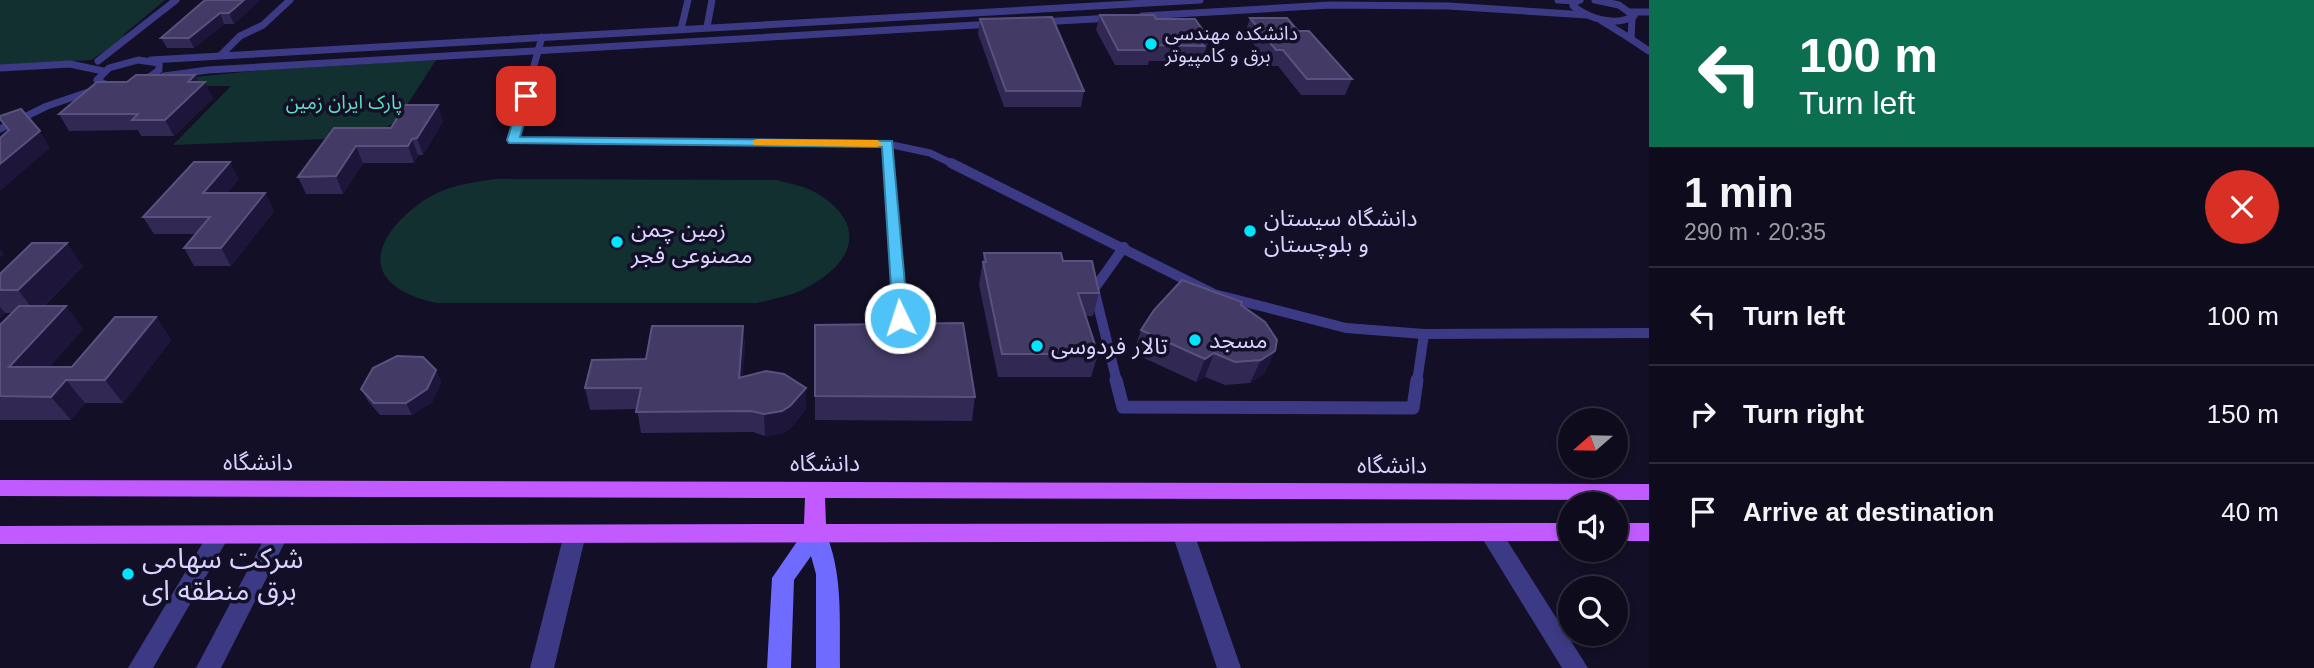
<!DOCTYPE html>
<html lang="en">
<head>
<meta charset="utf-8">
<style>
  :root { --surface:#0e0b1c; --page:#171425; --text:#f1f3f6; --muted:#9b9ba3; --line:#2e2b3b }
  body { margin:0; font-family:Helvetica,"Noto Sans Arabic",sans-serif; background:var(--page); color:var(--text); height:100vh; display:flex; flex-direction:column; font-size:26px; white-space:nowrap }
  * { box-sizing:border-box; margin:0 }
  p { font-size:23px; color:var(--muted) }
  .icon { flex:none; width:38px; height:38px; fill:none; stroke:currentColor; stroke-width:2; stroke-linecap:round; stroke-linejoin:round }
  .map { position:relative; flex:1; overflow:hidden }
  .drawer { display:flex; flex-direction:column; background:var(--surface); width:665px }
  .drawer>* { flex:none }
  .guide { background:#0b6e4f; color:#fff; overflow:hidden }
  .needle { width:46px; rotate:250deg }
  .tools { position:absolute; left:1558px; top:408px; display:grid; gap:14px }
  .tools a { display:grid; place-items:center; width:70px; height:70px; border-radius:50%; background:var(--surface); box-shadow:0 4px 10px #0003,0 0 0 2px var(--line); font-size:35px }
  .pin { position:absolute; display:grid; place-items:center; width:60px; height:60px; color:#fff; margin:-30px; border-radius:14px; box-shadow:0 4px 10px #0006 }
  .me { position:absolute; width:77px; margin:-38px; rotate:356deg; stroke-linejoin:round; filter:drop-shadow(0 0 5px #0008) }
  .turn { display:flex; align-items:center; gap:24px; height:147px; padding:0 35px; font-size:32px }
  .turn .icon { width:91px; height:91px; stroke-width:2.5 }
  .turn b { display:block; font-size:49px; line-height:60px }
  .round { display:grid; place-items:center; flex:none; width:74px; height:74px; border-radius:37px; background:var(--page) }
  .overview { display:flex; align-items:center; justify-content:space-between; height:119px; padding:0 35px }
  h1 { font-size:42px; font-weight:700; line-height:52px }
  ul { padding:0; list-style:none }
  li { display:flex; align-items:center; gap:21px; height:98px; padding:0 35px; border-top:2px solid var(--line) }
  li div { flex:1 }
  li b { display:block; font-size:26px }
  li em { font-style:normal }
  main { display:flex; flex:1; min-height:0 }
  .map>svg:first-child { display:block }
  .green { fill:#12302f }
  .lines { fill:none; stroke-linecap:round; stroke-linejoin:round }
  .lane-far2 { stroke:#3d3a85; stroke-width:7 }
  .lane-far1 { stroke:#3d3a85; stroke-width:10 }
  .lane { stroke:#3d3a85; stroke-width:13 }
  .street { fill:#3d3a85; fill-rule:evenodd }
  .secondary { fill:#6f6bff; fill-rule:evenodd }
  .primary { fill:#c25bff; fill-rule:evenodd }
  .wall { fill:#312854 }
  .shaded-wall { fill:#1d163a }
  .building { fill:#433a66; stroke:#5a527e; stroke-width:2 }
  .route { fill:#4fc3f7; stroke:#337fa1; stroke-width:2 }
  .slow { fill:#f59e0b }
  .poi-dot { fill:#00e5ff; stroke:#130f26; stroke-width:2.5 }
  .labels { text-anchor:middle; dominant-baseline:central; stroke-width:7; stroke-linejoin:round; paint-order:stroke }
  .far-poi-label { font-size:19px; fill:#d9d4ff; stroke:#130f26; text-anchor:start }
  .far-park-label { font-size:19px; fill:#5fe0c0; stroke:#130f26 }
  .poi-label { font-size:23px; fill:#d9d4ff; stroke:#130f26; text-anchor:start }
  .street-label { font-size:23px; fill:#d9d4ff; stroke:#130f26 }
  .near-poi-label { font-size:28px; fill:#d9d4ff; stroke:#130f26; text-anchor:start }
</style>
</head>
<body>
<main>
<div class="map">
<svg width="1649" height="668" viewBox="0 0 1649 668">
  <rect width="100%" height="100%" fill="#130f26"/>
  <g class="green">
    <polygon points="0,0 165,0 123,35 127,36 91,60 0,65"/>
    <polygon points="436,60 396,122 385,128 350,138 173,145 231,86 146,86 155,81 263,70"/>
    <path d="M 496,179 L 777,180 C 790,184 806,186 818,194 C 870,226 852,265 804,289 C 791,296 772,299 757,303 L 437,303 C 428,301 419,299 411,295 C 347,268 397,213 437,193 C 456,184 476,182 496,179 Z"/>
  </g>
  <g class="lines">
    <g class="lane-far2">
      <polyline points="1558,0 1577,1"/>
      <path d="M 1580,0 L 1573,3 L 1573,6 C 1590,19 1615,27 1634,16 L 1619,5 L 1595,0"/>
      <polyline points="1631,12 1649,12"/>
      <polyline points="1142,16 1330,5 1448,6 1587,15"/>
      <polyline points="1602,21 1631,39 1632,19"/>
      <polyline points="1040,22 1112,18"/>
      <polyline points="707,27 712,0"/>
      <polyline points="681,29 688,0"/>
      <polyline points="542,37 513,140 888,144 930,153 955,165"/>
      <polyline points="1631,39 1649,51"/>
      <polyline points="221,55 240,36 263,25 290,0"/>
      <path d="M 138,60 L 159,63 L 159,70 C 142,84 117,93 97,80 L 109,68 Z"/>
      <polyline points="151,60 1200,0"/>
      <polyline points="98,61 176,0"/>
      <polyline points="0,68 70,64 103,71"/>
      <polyline points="164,76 208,70 993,24"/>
      <polyline points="0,129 47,106 97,89"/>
      <polyline points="888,144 889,165"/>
    </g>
    <g class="lane-far1">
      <polyline points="889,163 900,318"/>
      <polyline points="951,163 1214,294 1346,328 1424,334"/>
      <polyline points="1117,382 1094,289 1124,247"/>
      <polyline points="1417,382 1424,334 1649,333"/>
    </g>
    <polyline class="lane" points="1116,380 1123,407 1413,408 1417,380"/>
    <g class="street">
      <polygon points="1490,523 1498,526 1588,668 1562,668 1482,538 1479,532 1482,526"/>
      <polygon points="1183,524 1191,527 1194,533 1241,668 1217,668 1172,533 1175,527"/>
      <polygon points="278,525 286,528 289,534 221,668 196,668 270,528"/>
      <polygon points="575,525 583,528 586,534 554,668 530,668 564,534 567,528"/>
      <polygon points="219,526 227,529 230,535 153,668 128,668 211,529"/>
    </g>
    <path class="secondary" d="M 815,524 L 823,527 C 844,570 839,621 840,668 L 816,668 L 816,574 L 811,556 L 794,580 L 791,668 L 767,668 L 772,578 L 807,527 Z"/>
    <g class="primary">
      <polygon points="0,480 1649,484 1649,500 825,498 826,524 1570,523 1570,541 0,544 0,526 804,524 805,498 0,496"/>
      <rect x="1615" y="523" width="34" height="18"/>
    </g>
  </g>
  <g class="wall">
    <polygon points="205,0 258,0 259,1 234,24 224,24 194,48 167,48 161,38"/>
    <polygon points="1100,15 1209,39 1204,55 1201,55 1199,61 1149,61 1148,65 1115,65 1096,30"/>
    <polygon points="1250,18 1298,31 1352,79 1345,95 1301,95 1278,66 1270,66 1245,33"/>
    <polygon points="980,19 1084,91 1081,107 1004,107 978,34"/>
    <polygon points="195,75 199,82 213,98 174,136 141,136 138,130 69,131 59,114 127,82"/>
    <polygon points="443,121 423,155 418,155 414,163 363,163 343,194 306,194 298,177 391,128"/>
    <polygon points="239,179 227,193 265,193 274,211 231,266 194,266 184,248 195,234 154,234 143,217"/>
    <polygon points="984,253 1063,261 1099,293 1093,316 1086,316 1098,354 1091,377 998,377 979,285"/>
    <polygon points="83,266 44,306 83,329 49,367 72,367 156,317 171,340 123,403 85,403 71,420 0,420 0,325 12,313 5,313 0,318 0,274"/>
    <polygon points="1241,305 1275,351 1264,374 1250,383 1225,385 1205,377 1196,382 1133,353 1141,330"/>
    <polygon points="743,326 745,347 742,377 806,388 806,409 791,428 783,433 765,436 753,432 641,433 637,409 590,410 585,388"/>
    <polygon points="436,370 441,383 432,402 412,415 380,415 368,401 361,389"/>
    <polygon points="815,396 975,397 972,421 815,420"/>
  </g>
  <g class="shaded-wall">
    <polygon points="244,0 258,0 259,1 234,24 229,13"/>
    <polygon points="220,13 224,24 194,48 189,38"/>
    <polygon points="195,75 201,85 205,82 213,98 174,136 165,120 188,82"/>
    <polygon points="438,105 443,121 423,155 417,138"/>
    <polygon points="40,131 50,148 0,191 0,164"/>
    <polygon points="412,139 418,155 414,163 408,146"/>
    <polygon points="356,146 363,163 343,194 336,176"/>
    <polygon points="230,162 239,179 212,210 203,193"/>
    <polygon points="265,193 274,211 231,266 221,248"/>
    <polygon points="67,243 83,266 36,313 18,290"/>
    <polygon points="0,249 4,254 0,258"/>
    <polygon points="66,306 83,329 29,390 9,367"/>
    <polygon points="0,307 5,313 0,318"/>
    <polygon points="156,317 171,340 123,403 105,380"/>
    <polygon points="743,326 745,347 741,400 739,378"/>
    <polygon points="1275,351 1264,374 1250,383 1261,360"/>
    <polygon points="1214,353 1205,377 1196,382 1205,359"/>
    <polygon points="436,370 441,383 432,402 412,415 406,403"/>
    <polygon points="66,380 85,403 71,420 51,397"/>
    <polygon points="806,388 806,409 791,428 783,433 765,436 764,414"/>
  </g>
  <g class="building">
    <polygon points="205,0 244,0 229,13 220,13 189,38 161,38"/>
    <polygon points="1100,15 1154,15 1156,19 1195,19 1209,39 1199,39 1204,46 1150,45 1152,50 1118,50"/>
    <polygon points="1052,17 1084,91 1006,91 980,19"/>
    <polygon points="1250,18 1287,18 1298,31 1309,31 1352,79 1307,79 1283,50 1276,50"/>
    <polygon points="136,75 195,75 188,82 205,82 165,120 132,120 138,114 59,114 97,82 127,82"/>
    <polygon points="405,105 438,105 417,138 412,139 408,146 356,146 336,176 298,177 334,128 391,128"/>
    <polygon points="21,109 40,131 0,164 0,138 9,130 0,119 0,116"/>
    <polygon points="194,162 230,162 203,193 265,193 221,248 184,248 210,217 143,217"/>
    <polygon points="32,243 67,243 18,290 0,290 0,274"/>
    <polygon points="984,253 1061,253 1063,261 1092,261 1099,293 1078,293 1098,354 1002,354 983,262 986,262"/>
    <polygon points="1182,280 1242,302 1241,305 1265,322 1277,340 1275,351 1261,360 1235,362 1214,353 1205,359 1141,330 1154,310"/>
    <polygon points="19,306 66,306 9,367 72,367 115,317 156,317 105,380 66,380 51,397 0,396 0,325"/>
    <polygon points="963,323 975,397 815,396 815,325"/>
    <polygon points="652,326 743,326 739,378 766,371 784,374 806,388 790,406 782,411 764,414 751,411 636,412 641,388 585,388 592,360 646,359"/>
    <polygon points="397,356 423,357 436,370 427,389 406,403 374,403 361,389 373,368"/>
  </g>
  <polygon class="route" points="526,92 532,96 520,137 892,141 908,318 900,323 893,318 882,147 509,143 507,140 521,96"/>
  <polygon class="slow" points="758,139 877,140 883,144 877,147 753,145 753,140"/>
  <g class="poi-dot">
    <circle cx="1151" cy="44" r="7"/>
    <circle cx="1250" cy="231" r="7"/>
    <circle cx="617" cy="242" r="7"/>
    <circle cx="1195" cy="340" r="7"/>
    <circle cx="1037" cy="346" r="7"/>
    <circle cx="128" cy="574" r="7"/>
  </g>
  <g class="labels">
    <g class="far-poi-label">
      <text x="1165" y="33">دانشکده مهندسی<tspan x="1165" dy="22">برق و کامپیوتر</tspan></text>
    </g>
    <g class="far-park-label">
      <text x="344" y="102">پارک ایران زمین</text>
    </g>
    <g class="poi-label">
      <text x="1264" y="218">دانشگاه سیستان<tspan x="1264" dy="26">و بلوچستان</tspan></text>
      <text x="631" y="229">زمین چمن<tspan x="631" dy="26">مصنوعی فجر</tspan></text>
      <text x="1209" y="340">مسجد</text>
      <text x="1051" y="346">تالار فردوسی</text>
    </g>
    <g class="street-label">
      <text x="258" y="462">دانشگاه</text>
      <text x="825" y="463">دانشگاه</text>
      <text x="1392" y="465">دانشگاه</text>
    </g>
    <g class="near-poi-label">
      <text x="142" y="558">شرکت سهامی<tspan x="142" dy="32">برق منطقه ای</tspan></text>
    </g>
  </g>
</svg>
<div class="tools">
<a><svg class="needle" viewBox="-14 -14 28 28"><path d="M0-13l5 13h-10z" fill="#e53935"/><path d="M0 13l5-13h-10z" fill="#9b9ba3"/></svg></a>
<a><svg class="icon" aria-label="sound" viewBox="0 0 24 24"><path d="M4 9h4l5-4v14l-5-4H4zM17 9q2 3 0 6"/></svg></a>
<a><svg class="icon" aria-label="search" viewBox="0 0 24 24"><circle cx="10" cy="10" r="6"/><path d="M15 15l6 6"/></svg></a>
</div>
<div class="pin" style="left:526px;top:96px;background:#d93025"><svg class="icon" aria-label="arrive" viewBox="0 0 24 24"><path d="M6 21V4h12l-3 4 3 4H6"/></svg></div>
<svg class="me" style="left:900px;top:318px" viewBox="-20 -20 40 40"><circle r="17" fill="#4fc3f7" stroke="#fff" stroke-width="3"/><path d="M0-11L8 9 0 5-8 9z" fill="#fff"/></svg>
</div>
<section class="drawer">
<div class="guide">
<div class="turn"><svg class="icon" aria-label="left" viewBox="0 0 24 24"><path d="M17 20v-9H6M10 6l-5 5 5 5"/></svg><div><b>100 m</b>Turn left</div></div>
</div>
<div class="overview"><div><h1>1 min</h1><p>290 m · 20:35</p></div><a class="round" style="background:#d93025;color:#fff"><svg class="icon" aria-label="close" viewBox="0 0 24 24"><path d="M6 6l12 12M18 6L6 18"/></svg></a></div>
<ul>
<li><svg class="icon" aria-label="left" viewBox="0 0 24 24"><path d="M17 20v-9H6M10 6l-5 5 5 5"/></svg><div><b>Turn left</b></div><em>100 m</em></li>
<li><svg class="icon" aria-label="right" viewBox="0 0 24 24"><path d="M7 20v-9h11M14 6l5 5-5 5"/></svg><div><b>Turn right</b></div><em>150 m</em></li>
<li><svg class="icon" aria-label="arrive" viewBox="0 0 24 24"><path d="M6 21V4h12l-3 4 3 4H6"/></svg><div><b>Arrive at destination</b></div><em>40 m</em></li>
</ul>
</section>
</main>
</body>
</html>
